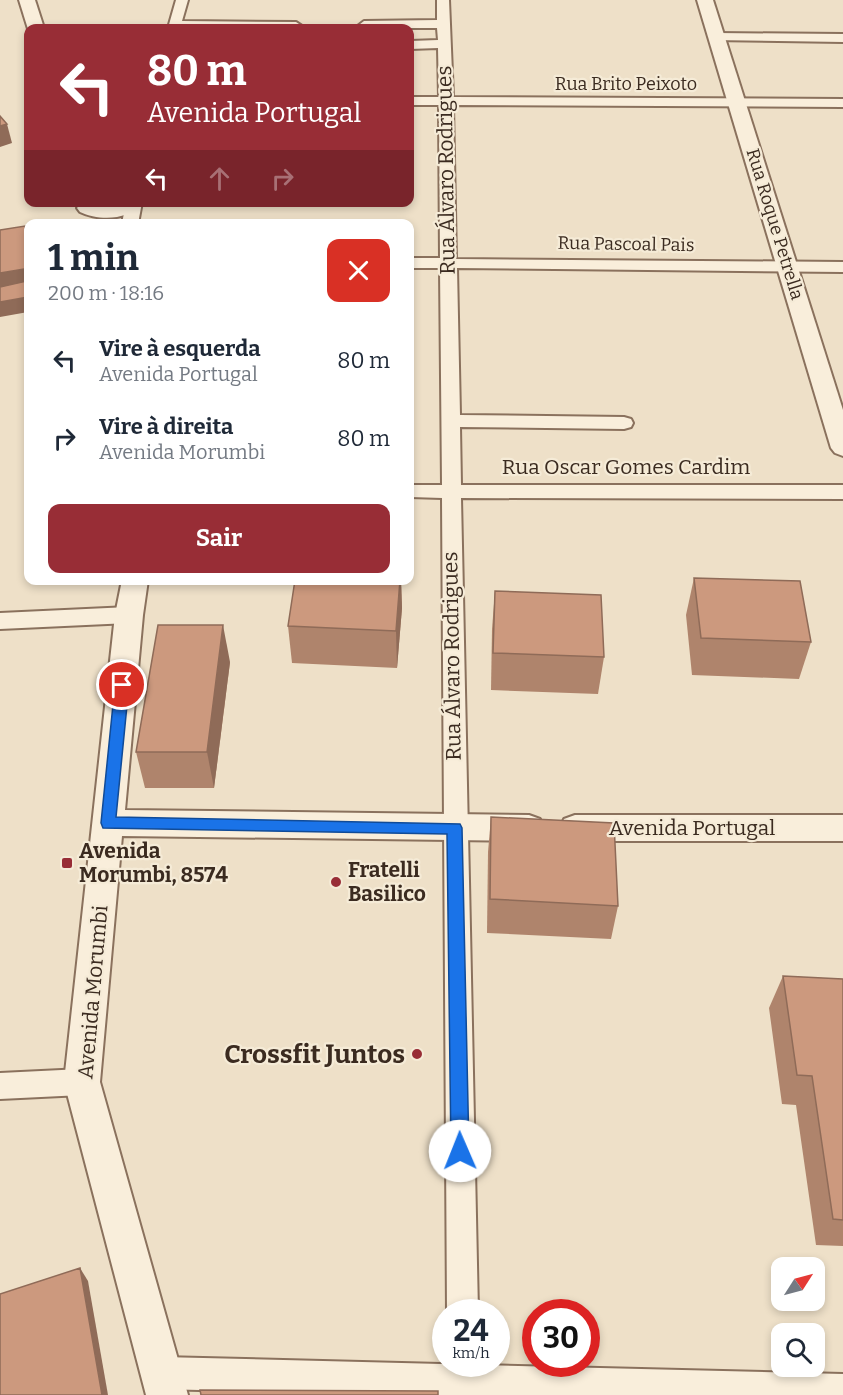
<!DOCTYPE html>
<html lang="pt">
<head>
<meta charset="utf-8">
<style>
  :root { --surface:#fff; --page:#f2f2f3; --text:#1f2937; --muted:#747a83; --accent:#982d36 }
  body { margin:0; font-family:Bitter,serif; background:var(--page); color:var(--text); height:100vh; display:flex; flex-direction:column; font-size:22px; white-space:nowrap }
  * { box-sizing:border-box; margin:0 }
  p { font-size:20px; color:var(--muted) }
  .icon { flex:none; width:33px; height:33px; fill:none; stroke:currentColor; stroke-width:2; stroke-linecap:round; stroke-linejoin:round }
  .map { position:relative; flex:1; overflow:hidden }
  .drawer { position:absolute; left:24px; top:219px; width:390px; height:366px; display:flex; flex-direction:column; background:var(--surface); border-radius:12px; box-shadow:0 3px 9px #0003 }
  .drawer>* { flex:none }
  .banner { position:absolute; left:24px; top:24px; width:390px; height:183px; border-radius:12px; box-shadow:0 3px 9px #0003; background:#982d36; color:#fff; overflow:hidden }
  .needle { width:39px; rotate:54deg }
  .buttons { position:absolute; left:771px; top:1257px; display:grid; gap:12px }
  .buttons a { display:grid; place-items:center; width:54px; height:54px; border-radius:12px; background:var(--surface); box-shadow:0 3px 9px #0003; font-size:30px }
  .speed { position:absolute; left:432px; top:1299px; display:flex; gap:12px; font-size:30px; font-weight:700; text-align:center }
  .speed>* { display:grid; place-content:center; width:78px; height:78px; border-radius:50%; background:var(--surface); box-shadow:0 3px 9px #0003; line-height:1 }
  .speed small { font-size:15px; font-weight:400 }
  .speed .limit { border:9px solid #d22; background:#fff; color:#111 }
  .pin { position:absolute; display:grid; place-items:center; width:51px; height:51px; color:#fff; margin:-26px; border:3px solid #fff; border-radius:50%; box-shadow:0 2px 6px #0007 }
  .me { position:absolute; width:66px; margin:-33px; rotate:359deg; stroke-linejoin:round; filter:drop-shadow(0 0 4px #0008) }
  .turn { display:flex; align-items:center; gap:21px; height:126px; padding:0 24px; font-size:27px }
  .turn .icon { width:78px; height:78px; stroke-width:2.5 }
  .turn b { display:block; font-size:42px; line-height:51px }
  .lanes { display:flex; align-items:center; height:57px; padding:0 24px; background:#0003; justify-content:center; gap:30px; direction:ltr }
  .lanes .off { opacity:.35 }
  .round { display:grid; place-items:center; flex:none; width:63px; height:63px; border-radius:12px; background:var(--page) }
  .summary { display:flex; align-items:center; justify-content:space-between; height:102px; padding:0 24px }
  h1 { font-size:36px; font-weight:700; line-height:45px }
  .primary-button { display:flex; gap:12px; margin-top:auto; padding:12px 24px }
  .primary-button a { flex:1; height:69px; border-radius:12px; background:var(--accent); color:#fff; font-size:24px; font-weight:700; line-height:69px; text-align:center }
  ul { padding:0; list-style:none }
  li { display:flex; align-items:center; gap:18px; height:78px; padding:0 24px }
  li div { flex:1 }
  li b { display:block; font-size:22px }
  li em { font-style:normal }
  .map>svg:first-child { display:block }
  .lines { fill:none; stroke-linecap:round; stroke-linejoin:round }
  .minor-casing { stroke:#8a715d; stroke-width:4 }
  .tertiary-casing { stroke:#8a715d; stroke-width:4 }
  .minor { fill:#f9eedb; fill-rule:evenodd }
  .tertiary { fill:#f9eedb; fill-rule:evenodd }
  .wall { fill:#af846c }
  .shaded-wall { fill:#8f6b58 }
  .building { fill:#cc997e; stroke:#8f6b58; stroke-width:1.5 }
  .route { fill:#1a73e8; stroke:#114b97; stroke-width:1.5 }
  .poi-dot { fill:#982d36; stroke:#f5ebd7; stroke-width:2 }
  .labels { text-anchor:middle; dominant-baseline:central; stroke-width:4.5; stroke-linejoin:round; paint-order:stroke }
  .far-street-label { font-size:18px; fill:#3b2b20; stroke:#f5ebd7 }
  .street-label { font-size:21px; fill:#3b2b20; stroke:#f5ebd7 }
  .poi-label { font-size:21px; font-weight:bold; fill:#3b2b20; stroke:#f5ebd7; text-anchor:start }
  .near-poi-label { font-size:26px; font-weight:bold; fill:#3b2b20; stroke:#f5ebd7; text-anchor:end }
</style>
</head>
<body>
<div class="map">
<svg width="843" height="1395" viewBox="0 0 843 1395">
  <rect width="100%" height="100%" fill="#eee0c8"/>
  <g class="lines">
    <defs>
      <g id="minor">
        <polygon points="176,0 188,0 182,21 296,22 302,26 301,28 168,28"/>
        <polygon points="437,0 449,0 453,97 843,99 843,107 453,105 456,259 843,262 843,272 457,268 460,415 624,417 631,419 633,423 631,427 624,429 460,427 461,485 843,485 843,499 461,498 478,1312 447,1312 442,498 410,497 410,485 442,485 440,268 410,268 410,258 440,258 439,105 410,105 410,97 439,97 438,48 410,49 410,41 438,40 437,28 355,28 364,21 437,20"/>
        <polygon points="716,33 843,34 843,42 711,40 709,37"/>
        <polygon points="126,202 142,202 138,224 122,224"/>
        <polygon points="129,607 137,610 140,615 137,620 129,623 0,629 0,613"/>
        <polygon points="82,1069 92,1073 96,1082 92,1091 82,1095 0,1099 0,1073"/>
        <polygon points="161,1357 843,1374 843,1395 398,1395 161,1389 150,1384 145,1373 150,1362"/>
      </g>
      <g id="tertiary">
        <polygon points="19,0 35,0 44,28 28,29"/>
        <polygon points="697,0 713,0 843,410 843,456 835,453 831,448"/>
        <path d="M 85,202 L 105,207 L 119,202 L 142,202 C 129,221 99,221 80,212 L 77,208 L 80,204 Z"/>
        <polygon points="122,580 148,580 143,615 125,810 529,815 540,819 544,828 540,837 529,841 122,836 100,1082 188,1395 146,1395 64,1082 115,615"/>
        <polygon points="575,815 843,815 843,841 575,841 564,837 560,828 564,819"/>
      </g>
    </defs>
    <use href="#minor" class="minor-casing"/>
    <use href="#tertiary" class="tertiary-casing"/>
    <use href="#minor" class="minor"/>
    <use href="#tertiary" class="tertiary"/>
  </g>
  <g class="wall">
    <polygon points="694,578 811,642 799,679 692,675 686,615"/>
    <polygon points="295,580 401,580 402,608 397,668 292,663 288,626"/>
    <polygon points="495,591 604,657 598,694 491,690 492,629"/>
    <polygon points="230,662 214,788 145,788 136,752"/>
    <polygon points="491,817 618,906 611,939 487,933 488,852"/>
    <polygon points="783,976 843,979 843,1246 816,1245 796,1105 782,1104 769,1008"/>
  </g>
  <g class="shaded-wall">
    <polygon points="7,124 12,143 0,147 0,126"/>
    <polygon points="24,269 28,283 0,288 0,273"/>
    <polygon points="28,297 28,312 0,317 0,302"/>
    <polygon points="400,580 401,580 402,608 397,668 396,631"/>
    <polygon points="223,625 230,662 214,788 207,752"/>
    <polygon points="80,1268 88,1281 108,1395 102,1395"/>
  </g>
  <g class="building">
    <polygon points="0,116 7,124 0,126"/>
    <polygon points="25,226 28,242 28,297 0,302 0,287 27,281 27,271 24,269 0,273 0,230"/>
    <polygon points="694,578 800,581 811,642 701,638"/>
    <polygon points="295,580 400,580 396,631 288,626"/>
    <polygon points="495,591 601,595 604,657 493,653"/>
    <polygon points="158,625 223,625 207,752 136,752"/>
    <polygon points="491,817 614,823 618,906 490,899"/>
    <polygon points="783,976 843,979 843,1220 833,1219 812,1076 797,1075"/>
    <polygon points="80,1268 102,1395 0,1395 0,1294"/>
    <polygon points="200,1390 438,1391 438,1395 201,1395"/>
  </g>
  <polygon class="route" points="122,680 129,685 116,817 460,824 462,828 469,1151 466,1157 460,1160 454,1157 451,1151 447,834 103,828 101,823 115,685"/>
  <g class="poi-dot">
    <rect x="61" y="857" width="12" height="12" rx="3"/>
    <circle cx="336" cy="882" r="6"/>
    <circle cx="417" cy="1054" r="6"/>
  </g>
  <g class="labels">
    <g class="far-street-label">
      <text x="626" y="84">Rua Brito Peixoto</text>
      <text transform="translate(775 224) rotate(73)">Rua Roque Petrella</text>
      <text transform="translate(626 244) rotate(1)">Rua Pascoal Pais</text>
    </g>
    <g class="street-label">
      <text transform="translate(446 170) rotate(-91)">Rua Álvaro Rodrigues</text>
      <text x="626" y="467">Rua Oscar Gomes Cardim</text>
      <text transform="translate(452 656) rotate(-91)">Rua Álvaro Rodrigues</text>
      <text x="692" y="828">Avenida Portugal</text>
      <text transform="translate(93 992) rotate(-85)">Avenida Morumbi</text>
    </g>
    <g class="poi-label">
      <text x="79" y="851">Avenida<tspan x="79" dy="24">Morumbi, 8574</tspan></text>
      <text x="348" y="870">Fratelli<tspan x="348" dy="24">Basilico</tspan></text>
    </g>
    <g class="near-poi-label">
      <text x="405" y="1054">Crossfit Juntos</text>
    </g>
  </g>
</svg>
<div class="buttons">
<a><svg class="needle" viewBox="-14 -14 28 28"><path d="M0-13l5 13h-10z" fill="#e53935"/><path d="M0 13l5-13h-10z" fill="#747a83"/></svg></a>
<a><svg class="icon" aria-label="search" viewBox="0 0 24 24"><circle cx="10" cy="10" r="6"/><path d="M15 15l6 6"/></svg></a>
</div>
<div class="speed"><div>24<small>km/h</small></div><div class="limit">30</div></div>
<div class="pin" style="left:122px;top:685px;background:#d93025"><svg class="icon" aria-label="arrive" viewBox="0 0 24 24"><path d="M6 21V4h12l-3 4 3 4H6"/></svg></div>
<svg class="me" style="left:460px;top:1151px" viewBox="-20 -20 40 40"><circle r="19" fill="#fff"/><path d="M0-13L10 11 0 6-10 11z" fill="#1a73e8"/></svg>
<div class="banner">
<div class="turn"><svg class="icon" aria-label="left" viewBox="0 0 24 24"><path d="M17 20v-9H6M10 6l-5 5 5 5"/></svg><div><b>80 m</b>Avenida Portugal</div></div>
<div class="lanes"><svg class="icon" aria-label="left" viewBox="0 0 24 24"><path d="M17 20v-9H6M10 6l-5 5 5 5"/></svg><svg class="icon off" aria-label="ahead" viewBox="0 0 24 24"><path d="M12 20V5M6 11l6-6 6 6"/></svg><svg class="icon off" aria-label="right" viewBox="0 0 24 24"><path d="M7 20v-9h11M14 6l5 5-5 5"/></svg></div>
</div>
<section class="drawer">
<div class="summary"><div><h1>1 min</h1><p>200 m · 18:16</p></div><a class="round" style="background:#d93025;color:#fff"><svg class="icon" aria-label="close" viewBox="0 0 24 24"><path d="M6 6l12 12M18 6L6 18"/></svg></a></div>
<ul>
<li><svg class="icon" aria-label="left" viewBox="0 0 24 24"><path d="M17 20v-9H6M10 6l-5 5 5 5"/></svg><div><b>Vire à esquerda</b><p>Avenida Portugal</p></div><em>80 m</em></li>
<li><svg class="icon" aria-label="right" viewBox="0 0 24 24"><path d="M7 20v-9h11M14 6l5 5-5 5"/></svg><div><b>Vire à direita</b><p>Avenida Morumbi</p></div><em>80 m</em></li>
</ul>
<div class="primary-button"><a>Sair</a></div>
</section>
</div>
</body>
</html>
